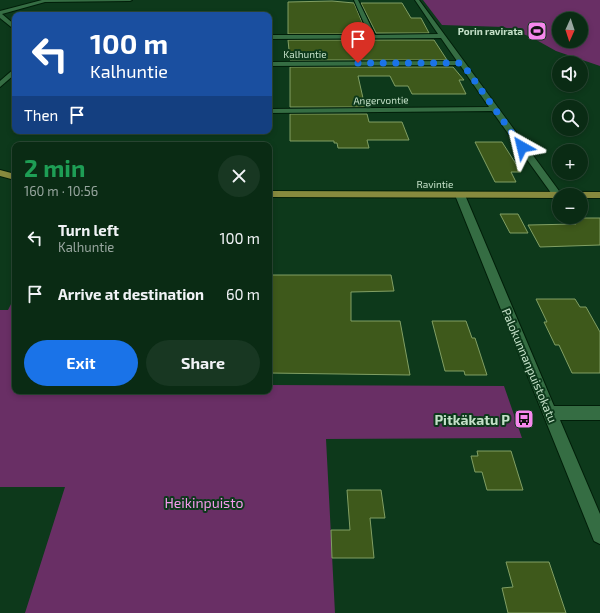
<!DOCTYPE html>
<html lang="en">
<head>
<meta charset="utf-8">
<style>
  :root { --surface:#0a2b14; --page:#183722; --text:#f1f3f6; --muted:#99a7a0; --line:#2a4734; --accent:#1a73e8 }
  body { margin:0; font-family:"Exo 2",sans-serif; background:var(--page); color:var(--text); height:100vh; display:flex; flex-direction:column; font-size:15px; white-space:nowrap }
  * { box-sizing:border-box; margin:0 }
  p { font-size:13px; color:var(--muted) }
  .icon { flex:none; width:22px; height:22px; fill:none; stroke:currentColor; stroke-width:2; stroke-linecap:round; stroke-linejoin:round }
  .map { position:relative; flex:1; overflow:hidden }
  .details { position:absolute; left:12px; top:142px; width:260px; height:252px; display:flex; flex-direction:column; background:var(--surface); border-radius:8px; box-shadow:0 2px 6px #0003,0 0 0 1px var(--line) }
  .details>* { flex:none }
  .guide { position:absolute; left:12px; top:12px; width:260px; height:122px; border-radius:8px; box-shadow:0 2px 6px #0003,0 0 0 1px var(--line); background:#1a4fa0; color:#fff; overflow:hidden }
  .needle { width:26px; rotate:183deg }
  .buttons { position:absolute; left:552px; top:12px; display:grid; gap:8px }
  .buttons a { display:grid; place-items:center; width:36px; height:36px; border-radius:50%; background:var(--surface); box-shadow:0 2px 6px #0003,0 0 0 1px var(--line); font-size:20px }
  .pin { position:absolute; display:grid; place-items:center; width:34px; height:34px; color:#fff; margin:-41px -17px; border-radius:50% 50% 50% 0; rotate:-45deg; box-shadow:0 0 4px #0007 }
  .pin .icon { rotate:45deg }
  .me { position:absolute; width:44px; margin:-22px; rotate:323deg; stroke-linejoin:round; filter:drop-shadow(0 0 3px #0008) }
  .turn { display:flex; align-items:center; gap:14px; height:84px; padding:0 12px; font-size:18px }
  .turn .icon { width:52px; height:52px; stroke-width:2.5 }
  .turn b { display:block; font-size:28px; line-height:34px }
  .then { display:flex; align-items:center; height:38px; padding:0 12px; background:#0003; gap:8px; font-size:15px }
  .round { display:grid; place-items:center; flex:none; width:42px; height:42px; border-radius:21px; background:var(--page) }
  .overview { display:flex; align-items:center; justify-content:space-between; height:68px; padding:0 12px }
  h1 { font-size:24px; font-weight:700; line-height:30px; color:#1e9e55 }
  .cta { display:flex; gap:8px; margin-top:auto; padding:8px 12px }
  .cta a { flex:1; height:46px; border-radius:24px; background:var(--accent); color:#fff; font-size:16px; font-weight:700; line-height:46px; text-align:center }
  .cta a+a { background:var(--page); color:var(--text) }
  ul { padding:0; list-style:none }
  li { display:flex; align-items:center; gap:12px; height:56px; padding:0 12px }
  li div { flex:1 }
  li b { display:block; font-size:15px }
  li em { font-style:normal }
  .map>svg:first-child { display:block }
  .green { fill:#692f65; fill-rule:evenodd }
  .building { fill:#3e591b; stroke:#819f64 }
  .lines { fill:none; stroke-linecap:round; stroke-linejoin:round }
  .minor-casing { stroke:#011e09; stroke-width:2 }
  .major-casing { stroke:#011e09; stroke-width:2 }
  .minor { fill:#356d43; fill-rule:evenodd }
  .major { fill:#878a3e; fill-rule:evenodd }
  .route { stroke:#1a73e8; stroke-width:7; stroke-dasharray:0 12.6 }
  .labels { text-anchor:middle; dominant-baseline:central; stroke-width:4; stroke-linejoin:round; paint-order:stroke }
  .far-poi-label { font-size:10px; font-weight:bold; fill:#c4e0c8; stroke:#0d391b; text-anchor:end }
  .far-street-label { font-size:10px; fill:#c4e0c8; stroke:#0d391b }
  .street-label { font-size:12px; fill:#c4e0c8; stroke:#0d391b }
  .near-poi-label { font-size:14px; font-weight:bold; fill:#c4e0c8; stroke:#0d391b; text-anchor:end }
  .near-park-label { font-size:14px; fill:#f59aed; stroke:#0d391b }
</style>
</head>
<body>
<div class="map">
<svg width="600" height="613" viewBox="0 0 600 613">
  <rect width="100%" height="100%" fill="#0d391b"/>
  <g class="green">
    <path d="M 423,0 L 600,0 L 600,66 L 556,51 L 531,37 L 504,27 L 442,25 ZM 559,19 L 581,19 L 581,41 L 559,41 Z"/>
    <polygon points="15,296 15,391 269,391 269,385 504,386 522,438 326,439 335,613 25,613 65,487 0,487 0,310 8,310"/>
  </g>
  <g class="building">
    <polygon points="332,1 354,3 367,34 288,34 288,2"/>
    <polygon points="361,3 402,3 411,18 421,18 429,33 376,33"/>
    <polygon points="288,40 434,40 447,60 290,60"/>
    <polygon points="290,67 453,67 464,80 459,80 466,94 412,94 408,86 395,86 390,76 358,76 365,107 290,107"/>
    <polygon points="290,114 367,114 369,122 402,122 409,140 367,140 369,148 338,148 337,143 334,143 334,141 290,141"/>
    <polygon points="475,142 502,142 521,172 511,172 516,182 495,182"/>
    <polygon points="500,214 518,214 528,233 510,233"/>
    <polygon points="572,218 600,218 600,245 540,247 528,225 576,224"/>
    <polygon points="269,275 391,275 394,291 351,292 351,321 400,321 410,375 269,373"/>
    <polygon points="536,299 575,299 580,307 586,307 600,332 600,373 572,373 559,345 555,345 544,322 547,322"/>
    <polygon points="432,321 466,321 472,338 475,338 487,375 465,375 464,371 445,371"/>
    <polygon points="477,451 511,451 523,490 487,490 482,472 475,472 471,456 478,456"/>
    <polygon points="347,490 381,490 385,518 370,518 374,558 332,558 331,530 350,530"/>
    <polygon points="506,562 549,562 566,613 508,613 502,588 513,587"/>
  </g>
  <g class="lines">
    <defs>
      <g id="minor">
        <polygon points="42,0 132,0 130,1 45,2 2,14 15,25 15,30 0,18 0,11"/>
        <polygon points="354,0 358,0 375,35 438,34 415,0 419,0 562,195 559,195 559,197 554,197 492,111 269,113 269,109 489,107 460,65 269,66 269,62 457,61 441,38 269,39 269,35 369,35"/>
        <polygon points="15,68 15,74 0,87 0,81"/>
        <polygon points="460,192 465,195 554,406 600,406 600,420 560,420 600,514 600,544 594,541 455,195"/>
      </g>
      <g id="major">
        <polygon points="0,170 15,174 15,180 0,176"/>
        <polygon points="269,191 600,192 600,198 581,198 581,195 559,195 559,198 269,197"/>
      </g>
    </defs>
    <use href="#minor" class="minor-casing"/>
    <use href="#major" class="major-casing"/>
    <use href="#minor" class="minor"/>
    <use href="#major" class="major"/>
  </g>
  <g class="lines">
    <polyline class="route" points="358,63 462,63 522,147"/>
  </g>
  <defs>
    <symbol id="stadium-square" viewBox="-11 -11 22 22"><rect x="-9" y="-9" width="18" height="18" rx="4" fill="#f688ed" stroke="#0d391b"/><path d="M0-5a6.5 5 0 1 0 0 10a6.5 5 0 1 0 0-10ZM-3.5-1.8h7v3.6h-7Z" fill="#111"/></symbol>
    <symbol id="bus-square" viewBox="-11 -11 22 22"><rect x="-9" y="-9" width="18" height="18" rx="4" fill="#f688ed" stroke="#0d391b"/><path d="M-5-6H5V4H4V6H2V4H-2V6H-4V4H-5ZM-3.5-4V0h7V-4ZM-3.5 1.2v1.5H-2V1.2ZM2 1.2v1.5H3.5V1.2Z" fill="#111"/></symbol>
  </defs>
  <g fill-rule="evenodd">
    <use href="#stadium-square" x="526" y="20" width="22" height="22"/>
    <use href="#bus-square" x="513" y="408" width="22" height="22"/>
  </g>
  <g class="labels">
    <g class="far-poi-label">
      <text x="523" y="31">Porin ravirata</text>
    </g>
    <g class="far-street-label">
      <text x="305" y="54">Kalhuntie</text>
      <text transform="translate(381 100) rotate(-1)">Angervontie</text>
      <text x="435" y="184">Ravintie</text>
    </g>
    <g class="street-label">
      <text transform="translate(530 365) rotate(67)">Palokunnanpuistokatu</text>
    </g>
    <g class="near-poi-label">
      <text x="510" y="419">Pitkäkatu P</text>
    </g>
    <g class="near-park-label">
      <text x="204" y="502">Heikinpuisto</text>
    </g>
  </g>
</svg>
<div class="buttons">
<a><svg class="needle" viewBox="-14 -14 28 28"><path d="M0-13l5 13h-10z" fill="#e53935"/><path d="M0 13l5-13h-10z" fill="#99a7a0"/></svg></a>
<a><svg class="icon" aria-label="sound" viewBox="0 0 24 24"><path d="M4 9h4l5-4v14l-5-4H4zM17 9q2 3 0 6"/></svg></a>
<a><svg class="icon" aria-label="search" viewBox="0 0 24 24"><circle cx="10" cy="10" r="6"/><path d="M15 15l6 6"/></svg></a>
<a>+</a>
<a>−</a>
</div>
<div class="pin" style="left:358px;top:63px;background:#d93025"><svg class="icon" aria-label="arrive" viewBox="0 0 24 24"><path d="M6 21V4h12l-3 4 3 4H6"/></svg></div>
<svg class="me" style="left:522px;top:147px" viewBox="-20 -20 40 40"><path d="M0-17L14 15 0 8-14 15z" fill="#1a73e8" stroke="#fff" stroke-width="4"/></svg>
<div class="guide">
<div class="turn"><svg class="icon" aria-label="left" viewBox="0 0 24 24"><path d="M17 20v-9H6M10 6l-5 5 5 5"/></svg><div><b>100 m</b>Kalhuntie</div></div>
<div class="then">Then<svg class="icon" aria-label="arrive" viewBox="0 0 24 24"><path d="M6 21V4h12l-3 4 3 4H6"/></svg></div>
</div>
<section class="details">
<div class="overview"><div><h1>2 min</h1><p>160 m · 10:56</p></div><a class="round"><svg class="icon" aria-label="close" viewBox="0 0 24 24"><path d="M6 6l12 12M18 6L6 18"/></svg></a></div>
<ul>
<li><svg class="icon" aria-label="left" viewBox="0 0 24 24"><path d="M17 20v-9H6M10 6l-5 5 5 5"/></svg><div><b>Turn left</b><p>Kalhuntie</p></div><em>100 m</em></li>
<li><svg class="icon" aria-label="arrive" viewBox="0 0 24 24"><path d="M6 21V4h12l-3 4 3 4H6"/></svg><div><b>Arrive at destination</b></div><em>60 m</em></li>
</ul>
<div class="cta"><a>Exit</a><a>Share</a></div>
</section>
</div>
</body>
</html>
